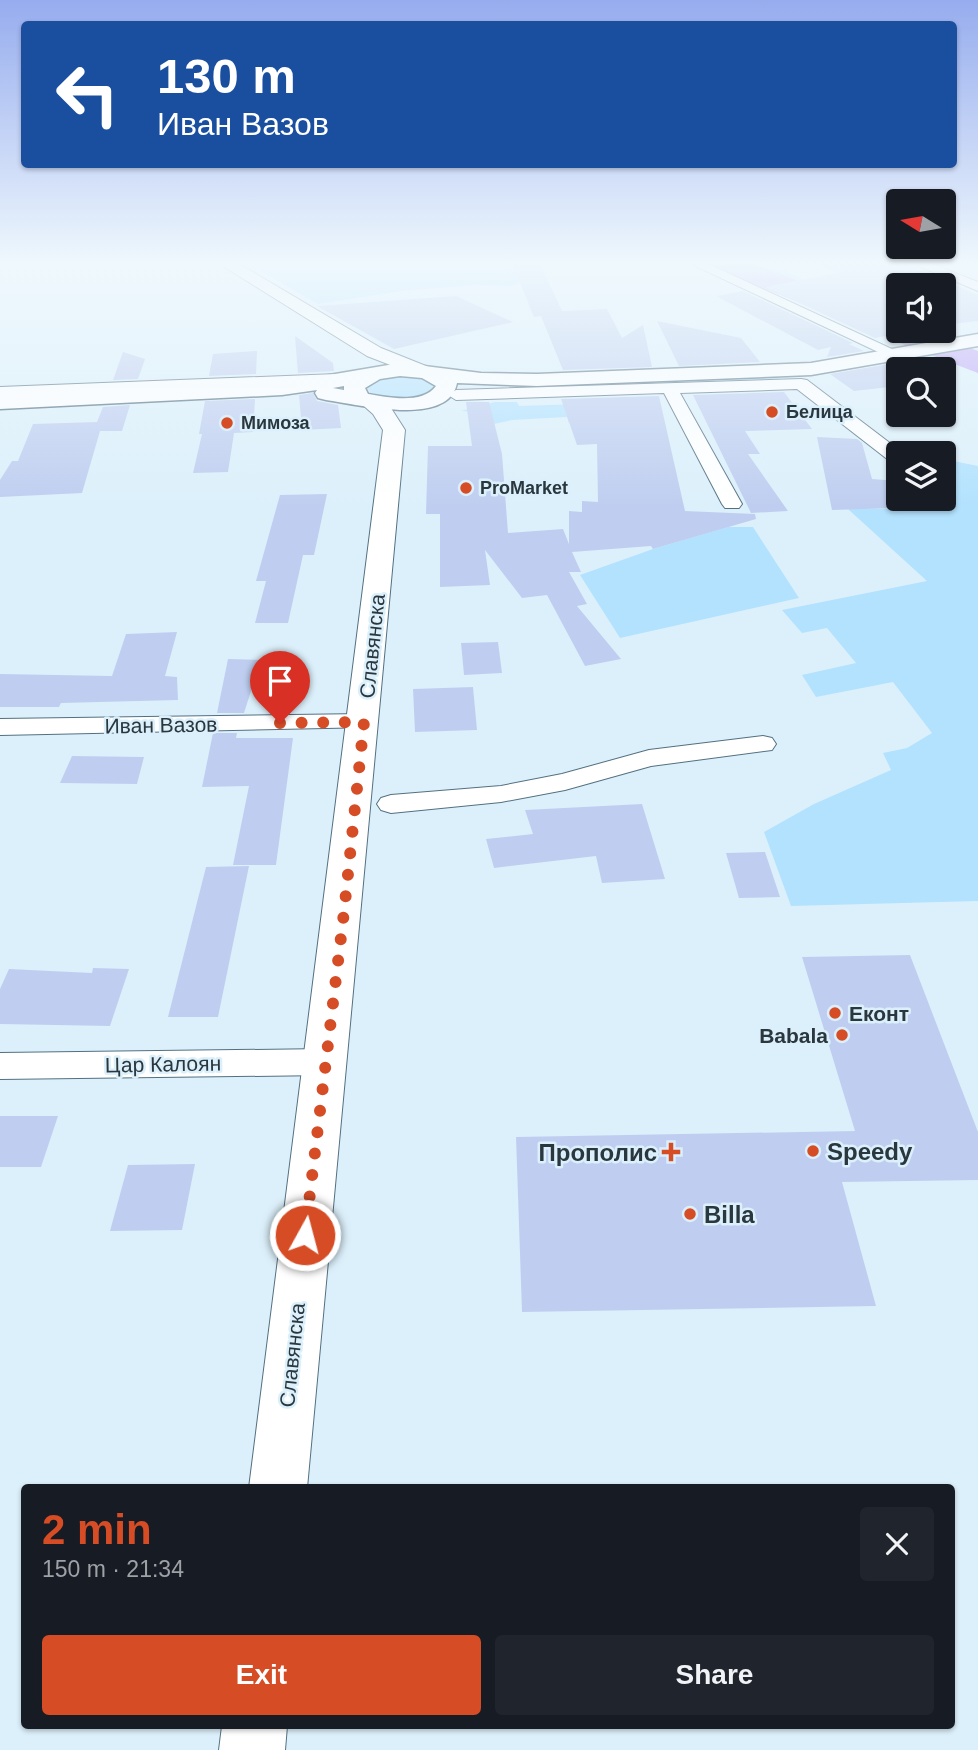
<!DOCTYPE html>
<html lang="en">
<head>
<meta charset="utf-8">
<style>
  :root { --surface:#171b24; --page:#20242c; --text:#f1f3f6; --muted:#9ea1a6; --accent:#d54c25 }
  body { margin:0; font-family:Helvetica,sans-serif; background:var(--page); color:var(--text); height:100vh; display:flex; flex-direction:column; font-size:26px; white-space:nowrap }
  * { box-sizing:border-box; margin:0 }
  p { font-size:23px; color:var(--muted) }
  .icon { flex:none; width:38px; height:38px; fill:none; stroke:currentColor; stroke-width:2; stroke-linecap:round; stroke-linejoin:round }
  .map { position:relative; flex:1; overflow:hidden }
  .sheet { position:absolute; left:21px; top:1484px; width:934px; height:245px; display:flex; flex-direction:column; background:var(--surface); border-radius:7px; box-shadow:0 2px 5px #0004 }
  .sheet>* { flex:none }
  .top-card { position:absolute; left:21px; top:21px; width:936px; height:147px; border-radius:7px; box-shadow:0 2px 5px #0004; background:#1a4fa0; color:#fff; overflow:hidden }
  .needle { width:46px; rotate:281deg }
  .fabs { position:absolute; left:886px; top:189px; display:grid; gap:14px }
  .fabs a { display:grid; place-items:center; width:70px; height:70px; border-radius:7px; background:var(--surface); box-shadow:0 2px 5px #0004; font-size:35px }
  .pin { position:absolute; display:grid; place-items:center; width:60px; height:60px; color:#fff; margin:-72px -30px; border-radius:50% 50% 50% 0; rotate:-45deg; box-shadow:0 0 7px #0007 }
  .pin .icon { rotate:45deg }
  .me { position:absolute; width:77px; margin:-38px; rotate:7deg; stroke-linejoin:round; filter:drop-shadow(0 0 5px #0008) }
  .turn { display:flex; align-items:center; gap:24px; height:147px; padding:0 21px; font-size:32px }
  .turn .icon { width:91px; height:91px; stroke-width:2.5 }
  .turn b { display:block; font-size:49px; line-height:60px }
  .round { display:grid; place-items:center; flex:none; width:74px; height:74px; border-radius:7px; background:var(--page) }
  .head { display:flex; align-items:center; justify-content:space-between; height:119px; padding:0 21px }
  h1 { font-size:42px; font-weight:700; line-height:52px; color:var(--accent) }
  .primary-button { display:flex; gap:14px; margin-top:auto; padding:14px 21px }
  .primary-button a { flex:1; height:80px; border-radius:7px; background:var(--accent); color:#fff; font-size:28px; font-weight:700; line-height:80px; text-align:center }
  .primary-button a+a { background:var(--page); color:var(--text) }
  .map>svg:first-child { display:block }
  .green { fill:#b3e2fe }
  .lines { fill:none; stroke-linecap:round; stroke-linejoin:round }
  .river { fill:#bc9ff6; fill-rule:evenodd }
  .building { fill:#bfcef0 }
  .minor-casing { stroke:#537081; stroke-width:2 }
  .tertiary-casing { stroke:#537081; stroke-width:2 }
  .secondary-casing { stroke:#537081; stroke-width:3 }
  .minor { fill:#fff; fill-rule:evenodd }
  .tertiary { fill:#fff; fill-rule:evenodd }
  .secondary { fill:#fff; fill-rule:evenodd }
  .route { stroke:#d54c25; stroke-width:12; stroke-dasharray:0 21.6 }
  .poi-dot { fill:#d54c25; stroke:#dcf0fb; stroke-width:2.5 }
  .labels { text-anchor:middle; dominant-baseline:central; stroke-width:5; stroke-linejoin:round; paint-order:stroke }
  .far-poi-label { font-size:18px; font-weight:bold; fill:#2b373f; stroke:#dcf0fb; text-anchor:start }
  .street-label { font-size:21px; fill:#2b373f; stroke:#dcf0fb }
  .poi-label { font-size:21px; font-weight:bold; fill:#2b373f; stroke:#dcf0fb; text-anchor:start }
  .near-poi-label { font-size:24px; font-weight:bold; fill:#2b373f; stroke:#dcf0fb; text-anchor:start }
</style>
</head>
<body>
<div class="map">
<svg width="978" height="1750" viewBox="0 0 978 1750">
  <rect width="100%" height="100%" fill="#dcf0fb"/>
  <g class="green">
    <polygon points="243,261 515,261 524,282 511,286 475,285 401,291 318,304"/>
    <polygon points="708,261 763,261 805,280 898,331 925,331 944,339 911,345 776,292"/>
    <path d="M 387,376 C 403,376 423,372 434,386 C 424,404 381,403 367,389 L 367,385 Z"/>
    <polygon points="776,377 783,380 505,390 523,387"/>
    <polygon points="495,402 517,402 519,406 580,404 604,422 569,423 567,417 512,420 494,424 480,412 461,411"/>
    <polygon points="943,459 978,466 978,901 791,906 764,832 814,804 891,770 883,753 907,748 932,733 893,682 816,697 802,675 856,663 827,628 802,633 782,610 927,581 848,509 932,509 923,499 943,499"/>
    <polygon points="728,527 753,527 799,598 620,638 580,575 653,549"/>
  </g>
  <g class="lines">
    <g class="river">
      <polygon points="707,261 746,261 870,308 875,315 870,322 859,324 848,322 711,267"/>
      <polygon points="898,321 898,331 926,331 978,351 978,373 887,338 882,331 887,324"/>
    </g>
  </g>
  <g class="building">
    <polygon points="511,261 539,261 562,311 607,309 622,338 643,325 652,367 563,370 541,316 534,317"/>
    <polygon points="810,261 905,261 928,274 978,295 978,321 943,325 943,285 898,285 898,331 911,331 875,338 765,287 838,273"/>
    <polygon points="743,291 853,343 849,344 864,351 827,357 831,347 818,350 716,296"/>
    <polygon points="456,296 513,322 394,349 317,306"/>
    <polygon points="657,321 741,338 760,362 679,366"/>
    <polygon points="295,336 333,363 334,371 298,373"/>
    <polygon points="257,351 256,374 209,376 213,354"/>
    <polygon points="123,352 145,359 138,379 113,380"/>
    <polygon points="889,364 900,369 898,386 854,391 830,374"/>
    <polygon points="784,392 812,429 745,431 760,454 748,454 788,511 751,513 693,395"/>
    <polygon points="313,393 317,401 338,405 341,428 302,430 299,395"/>
    <polygon points="659,396 685,511 755,514 756,519 653,549 651,546 572,552 581,572 569,572 587,604 577,606 621,659 585,666 547,595 522,598 485,550 490,585 440,587 440,514 426,514 428,446 472,446 466,402 489,402 502,454 508,533 563,529 569,544 569,511 582,512 582,501 598,502 597,444 577,445 561,399"/>
    <polygon points="255,399 253,432 234,433 228,472 193,473 202,434 199,434 205,401"/>
    <polygon points="130,405 122,431 100,431 82,493 0,497 0,480 12,461 18,461 33,424 97,422 103,407"/>
    <polygon points="817,437 857,439 862,443 872,479 898,481 898,508 832,510"/>
    <polygon points="327,494 314,555 303,555 288,623 255,623 266,581 256,581 280,495"/>
    <polygon points="177,632 165,676 177,677 178,700 61,703 59,707 0,707 0,674 112,676 126,634"/>
    <polygon points="498,642 502,673 464,675 461,643"/>
    <polygon points="228,659 261,660 244,713 217,713"/>
    <polygon points="473,687 477,730 415,732 413,689"/>
    <polygon points="213,733 237,733 236,738 293,738 276,865 233,865 249,786 202,787"/>
    <polygon points="72,756 144,757 137,784 60,783"/>
    <polygon points="642,804 665,879 602,883 596,856 494,868 486,839 533,834 525,810"/>
    <polygon points="765,852 780,897 739,898 726,853"/>
    <polygon points="249,866 218,1017 168,1017 206,867"/>
    <polygon points="910,955 978,1132 978,1180 842,1182 876,1306 522,1312 516,1137 855,1131 802,957"/>
    <polygon points="93,968 129,969 110,1026 0,1024 0,989 9,969 92,973"/>
    <polygon points="0,1116 58,1116 41,1167 0,1167"/>
    <polygon points="195,1164 182,1230 110,1231 128,1165"/>
  </g>
  <g class="lines">
    <defs>
      <g id="minor">
        <polygon points="685,261 702,261 907,356 899,361 893,359"/>
        <polygon points="907,261 925,261 978,282 978,291"/>
        <polygon points="337,374 345,379 343,382 0,397 0,387"/>
        <polygon points="801,379 807,380 903,453 898,453 898,463 891,462 797,389 680,393 742,504 739,508 725,508 722,504 664,393 456,400 448,395 456,390"/>
        <polygon points="364,714 373,717 377,722 373,727 0,735 0,719"/>
        <polygon points="763,736 772,738 776,744 772,750 651,766 565,790 501,802 391,813 381,810 377,804 381,798 391,795 501,786 562,774 649,750"/>
        <polygon points="326,1049 338,1053 343,1062 338,1071 326,1075 0,1079 0,1053"/>
      </g>
      <g id="tertiary">
        <polygon points="215,261 234,261 381,348 431,368 434,372 431,376 424,378 367,356"/>
        <polygon points="366,393 389,405 405,430 307,1488 249,1488 383,430 373,414 356,399 359,395"/>
        <polygon points="222,1726 287,1726 285,1750 219,1750"/>
      </g>
      <path id="secondary" d="M 978,334 L 978,346 L 811,375 L 537,386 L 457,383 C 449,428 356,404 326,400 L 318,398 L 315,393 L 317,390 L 282,395 L 0,409 L 0,395 L 282,383 L 400,363 L 481,373 L 537,374 L 811,363 ZM 400,376 L 422,378 L 436,386 C 422,405 387,397 368,394 L 365,388 L 380,379 ZM 344,386 L 344,390 L 333,388 Z"/>
    </defs>
    <use href="#minor" class="minor-casing"/>
    <use href="#tertiary" class="tertiary-casing"/>
    <use href="#secondary" class="secondary-casing"/>
    <use href="#minor" class="minor"/>
    <use href="#tertiary" class="tertiary"/>
    <use href="#secondary" class="secondary"/>
  </g>
  <linearGradient id="sky" x2="0" y2="1"><stop stop-color="#96acee"/><stop offset="0.52" stop-color="#eff8fd"/><stop offset="1" stop-color="#eff8fd" stop-opacity="0"/></linearGradient>
  <rect width="978" height="506" fill="url(#sky)"/>
  <g class="lines">
    <polyline class="route" points="280,723 364,722 344,912 305,1235"/>
  </g>
  <g class="poi-dot">
    <circle cx="772" cy="412" r="7"/>
    <circle cx="227" cy="423" r="7"/>
    <circle cx="466" cy="488" r="7"/>
    <circle cx="835" cy="1013" r="7"/>
    <circle cx="842" cy="1035" r="7"/>
    <circle cx="813" cy="1151" r="7"/>
    <path d="M667.5 1141.5h7v7h7v7h-7v7h-7v-7h-7v-7h7z"/>
    <circle cx="690" cy="1214" r="7"/>
  </g>
  <g class="labels">
    <g class="far-poi-label">
      <text x="786" y="412">Белица</text>
      <text x="241" y="423">Мимоза</text>
      <text x="480" y="488">ProMarket</text>
    </g>
    <g class="street-label">
      <text transform="translate(372 646) rotate(-84)">Славянска</text>
      <text transform="translate(161 725) rotate(-1)">Иван Вазов</text>
      <text transform="translate(163 1064) rotate(-1)">Цар Калоян</text>
      <text transform="translate(292 1355) rotate(-84)">Славянска</text>
    </g>
    <g class="poi-label">
      <text x="849" y="1013">Еконт</text>
      <text x="828" y="1035" text-anchor="end">Babala</text>
    </g>
    <g class="near-poi-label">
      <text x="827" y="1151">Speedy</text>
      <text x="657" y="1152" text-anchor="end">Прополис</text>
      <text x="704" y="1214">Billa</text>
    </g>
  </g>
</svg>
<div class="fabs">
<a><svg class="needle" viewBox="-14 -14 28 28"><path d="M0-13l5 13h-10z" fill="#e53935"/><path d="M0 13l5-13h-10z" fill="#9ea1a6"/></svg></a>
<a><svg class="icon" aria-label="sound" viewBox="0 0 24 24"><path d="M4 9h4l5-4v14l-5-4H4zM17 9q2 3 0 6"/></svg></a>
<a><svg class="icon" aria-label="search" viewBox="0 0 24 24"><circle cx="10" cy="10" r="6"/><path d="M15 15l6 6"/></svg></a>
<a><svg class="icon" aria-label="layers" viewBox="0 0 24 24"><path d="M12 4l9 5-9 5-9-5zM3 14l9 5 9-5"/></svg></a>
</div>
<div class="pin" style="left:280px;top:723px;background:#d93025"><svg class="icon" aria-label="arrive" viewBox="0 0 24 24"><path d="M6 21V4h12l-3 4 3 4H6"/></svg></div>
<svg class="me" style="left:305px;top:1235px" viewBox="-20 -20 40 40"><circle r="17" fill="#d54c25" stroke="#fff" stroke-width="3"/><path d="M0-11L8 9 0 5-8 9z" fill="#fff"/></svg>
<div class="top-card">
<div class="turn"><svg class="icon" aria-label="left" viewBox="0 0 24 24"><path d="M17 20v-9H6M10 6l-5 5 5 5"/></svg><div><b>130 m</b>Иван Вазов</div></div>
</div>
<section class="sheet">
<div class="head"><div><h1>2 min</h1><p>150 m · 21:34</p></div><a class="round"><svg class="icon" aria-label="close" viewBox="0 0 24 24"><path d="M6 6l12 12M18 6L6 18"/></svg></a></div>
<div class="primary-button"><a>Exit</a><a>Share</a></div>
</section>
</div>
</body>
</html>
